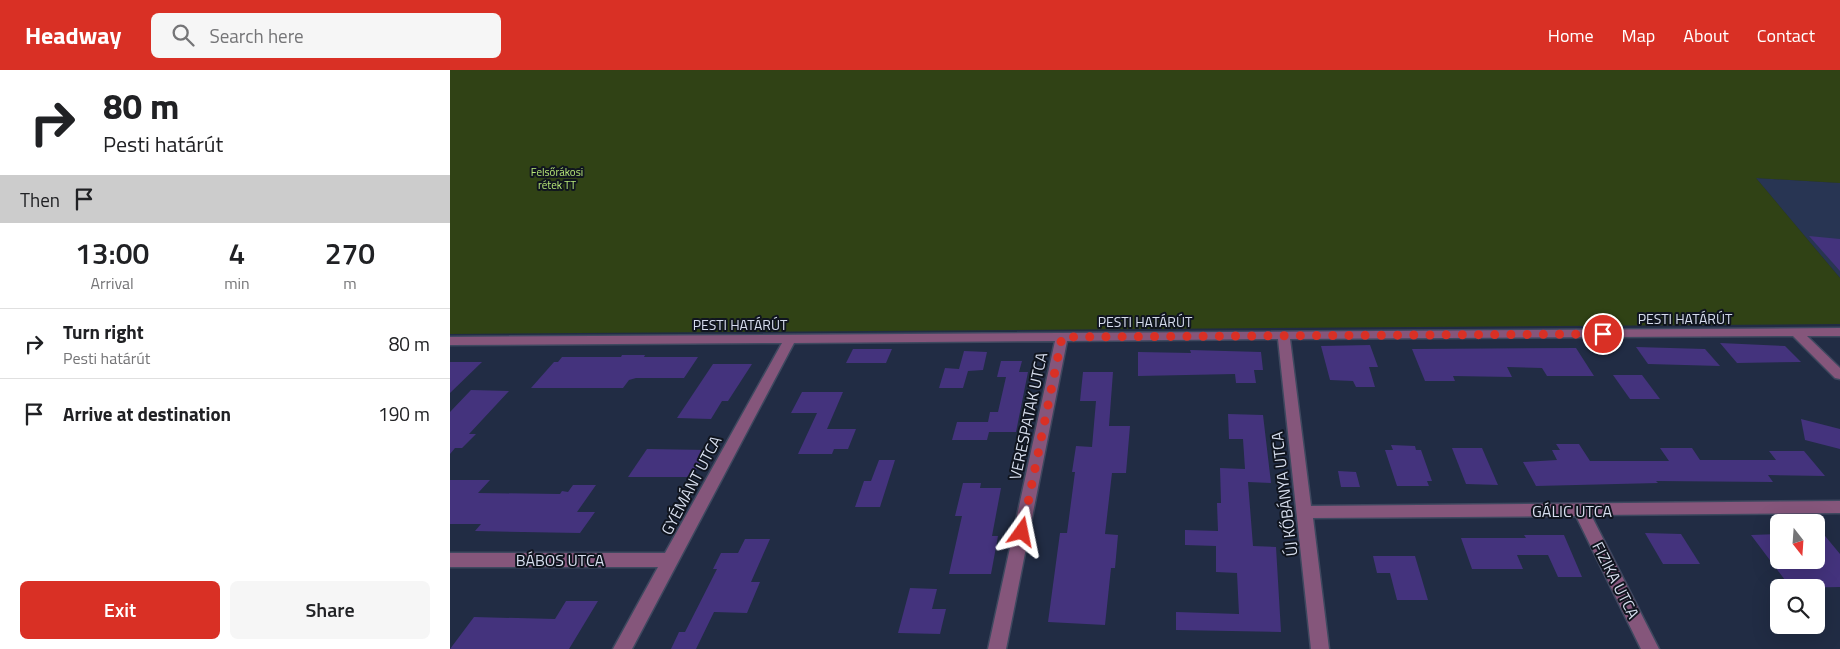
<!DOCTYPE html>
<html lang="en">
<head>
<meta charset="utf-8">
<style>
  :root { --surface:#fff; --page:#f6f6f6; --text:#202124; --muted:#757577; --line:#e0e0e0; --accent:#d93025 }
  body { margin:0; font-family:"Titillium Web",sans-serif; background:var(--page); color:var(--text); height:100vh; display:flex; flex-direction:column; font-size:19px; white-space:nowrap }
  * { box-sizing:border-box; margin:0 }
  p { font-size:16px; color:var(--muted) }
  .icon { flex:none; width:28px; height:28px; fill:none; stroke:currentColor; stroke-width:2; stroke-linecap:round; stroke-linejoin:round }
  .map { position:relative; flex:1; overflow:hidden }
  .details { display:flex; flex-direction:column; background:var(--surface); width:450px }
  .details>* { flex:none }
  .banner { background:#fff; color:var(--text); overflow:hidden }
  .needle { width:32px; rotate:163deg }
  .controls { position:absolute; left:1320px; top:444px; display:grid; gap:10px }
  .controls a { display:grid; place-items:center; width:55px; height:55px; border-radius:8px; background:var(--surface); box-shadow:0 5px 20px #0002; font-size:25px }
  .pin { position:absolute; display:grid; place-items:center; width:42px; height:42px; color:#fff; margin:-21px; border:2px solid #fff; border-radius:50%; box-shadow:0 1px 5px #0007 }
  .me { position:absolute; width:55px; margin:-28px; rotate:12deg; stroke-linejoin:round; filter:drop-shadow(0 0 4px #0008) }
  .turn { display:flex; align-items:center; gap:18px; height:105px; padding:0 20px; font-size:22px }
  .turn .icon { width:65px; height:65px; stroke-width:2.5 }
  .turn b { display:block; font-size:35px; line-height:42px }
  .then { display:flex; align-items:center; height:48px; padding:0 20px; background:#0003; gap:10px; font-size:19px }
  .eta { display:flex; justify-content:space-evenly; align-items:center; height:85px; text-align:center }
  .eta b { font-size:30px; font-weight:600; line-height:35px }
  .primary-button { display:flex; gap:10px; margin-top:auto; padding:10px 20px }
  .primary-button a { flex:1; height:58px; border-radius:8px; background:var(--accent); color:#fff; font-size:20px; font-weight:600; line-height:58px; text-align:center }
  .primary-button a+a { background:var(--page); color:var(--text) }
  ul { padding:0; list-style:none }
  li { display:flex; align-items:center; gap:15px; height:70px; padding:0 20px; border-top:1px solid var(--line) }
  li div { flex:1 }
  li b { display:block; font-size:19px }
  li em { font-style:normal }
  header { display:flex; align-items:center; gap:30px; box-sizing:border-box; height:70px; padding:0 25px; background:var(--accent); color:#fff }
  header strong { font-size:24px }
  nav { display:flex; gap:28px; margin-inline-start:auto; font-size:18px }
  .search { width:350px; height:45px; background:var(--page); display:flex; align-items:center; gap:12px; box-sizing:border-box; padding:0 18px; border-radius:8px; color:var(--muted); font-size:19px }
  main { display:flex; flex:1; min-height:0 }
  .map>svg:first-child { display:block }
  .built { fill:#283553 }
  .green { fill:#304215 }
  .building { fill:#44337d }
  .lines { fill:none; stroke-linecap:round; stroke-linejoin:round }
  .street-casing { stroke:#3e485f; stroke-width:3 }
  .street { fill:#85567b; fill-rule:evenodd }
  .route { stroke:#d93025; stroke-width:9; stroke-dasharray:0 16.2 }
  .labels { text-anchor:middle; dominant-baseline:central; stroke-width:4; stroke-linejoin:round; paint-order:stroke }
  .far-park-label { font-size:11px; fill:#b8e878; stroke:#10151f }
  .street-label { font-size:14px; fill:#d6dded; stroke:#10151f }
  .near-street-label { font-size:16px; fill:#d6dded; stroke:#10151f }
</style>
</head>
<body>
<header>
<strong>Headway</strong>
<div class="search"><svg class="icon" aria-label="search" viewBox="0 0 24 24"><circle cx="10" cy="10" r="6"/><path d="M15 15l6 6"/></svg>Search here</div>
<nav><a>Home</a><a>Map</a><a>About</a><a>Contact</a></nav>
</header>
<main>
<section class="details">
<div class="banner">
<div class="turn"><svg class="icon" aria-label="right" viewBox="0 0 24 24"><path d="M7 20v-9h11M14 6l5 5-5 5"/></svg><div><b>80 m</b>Pesti határút</div></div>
<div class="then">Then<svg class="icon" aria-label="arrive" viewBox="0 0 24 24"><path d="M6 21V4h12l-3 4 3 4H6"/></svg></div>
</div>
<div class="eta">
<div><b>13:00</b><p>Arrival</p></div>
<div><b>4</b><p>min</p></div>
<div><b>270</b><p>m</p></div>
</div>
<ul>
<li><svg class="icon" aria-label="right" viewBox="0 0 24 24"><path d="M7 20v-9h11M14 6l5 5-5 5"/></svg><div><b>Turn right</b><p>Pesti határút</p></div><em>80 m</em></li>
<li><svg class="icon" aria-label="arrive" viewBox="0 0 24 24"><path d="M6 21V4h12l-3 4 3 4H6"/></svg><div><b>Arrive at destination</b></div><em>190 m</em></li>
</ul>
<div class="primary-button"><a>Exit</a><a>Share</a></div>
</section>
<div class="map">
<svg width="1390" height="579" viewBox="0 0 1390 579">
  <rect width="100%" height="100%" fill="#212c44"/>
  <polygon class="built" points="1306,108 1390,113 1390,208"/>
  <polygon class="green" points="0,0 1390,0 1390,113 1306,108 1390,208 1390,254 0,264"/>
  <g class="building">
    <polygon points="1359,166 1390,169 1390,201"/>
    <polygon points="1270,273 1335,276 1351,292 1287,293"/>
    <polygon points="920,275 928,297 919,297 925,317 906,317 903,311 880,310 871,276"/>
    <polygon points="1186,277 1255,279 1270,296 1198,294"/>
    <polygon points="1126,278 1144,306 1097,306 1092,298 1057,297 1062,307 1003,306 1005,311 975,311 962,279"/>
    <polygon points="403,279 442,279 436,293 396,293"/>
    <polygon points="740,280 811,282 813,300 804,300 806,313 786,313 785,304 688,306 688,282 741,283"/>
    <polygon points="514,281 537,282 533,300 518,301 513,318 489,318 495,298 509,299"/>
    <polygon points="172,285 195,285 194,287 248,287 234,308 186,308 179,310 173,318 81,318 104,292 108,292 112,287 171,287"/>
    <polygon points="551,291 572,291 569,302 578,302 566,362 539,362 537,370 502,370 507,352 538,352 540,342 548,342 556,307 547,307"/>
    <polygon points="0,292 32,292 0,323"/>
    <polygon points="263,294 302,294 278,331 272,331 261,349 227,348"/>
    <polygon points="633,302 663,302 659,356 680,356 676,403 662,403 655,464 668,465 665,498 661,498 655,555 598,552 610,463 617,463 625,402 622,402 626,376 642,377 646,331 630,331"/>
    <polygon points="1163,305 1192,305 1210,329 1180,329"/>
    <polygon points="21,320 59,321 19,364 26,364 12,378 5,378 0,384 0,342"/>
    <polygon points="352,322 393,322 377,359 406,359 398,379 384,379 382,384 348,384 367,343 341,343"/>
    <polygon points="778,344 813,345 821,413 798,412 803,476 826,477 831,562 726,560 726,542 789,544 787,503 766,502 766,476 735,475 735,460 768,461 767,433 771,433 770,398 795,399 793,369 779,369"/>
    <polygon points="1351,349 1390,359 1390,379 1355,370"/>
    <polygon points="1106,374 1129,374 1140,391 1219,391 1210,378 1242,378 1250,390 1326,390 1319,381 1354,381 1375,406 1318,405 1323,412 1206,411 1208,413 1086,416 1073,392 1107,390 1102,380 1110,380"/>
    <polygon points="941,375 965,376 966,380 971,380 982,411 977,411 979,416 947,416 935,380 943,380"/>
    <polygon points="1002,378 1032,378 1048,415 1016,414"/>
    <polygon points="197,379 258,380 242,407 178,407"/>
    <polygon points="429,390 445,390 430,437 405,437 414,411 421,411"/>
    <polygon points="888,401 906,402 910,417 891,417"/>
    <polygon points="0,410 40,410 28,423 110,424 112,421 118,422 123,415 146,415 127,442 145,442 130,463 25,461 31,454 0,454"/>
    <polygon points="513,413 531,413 530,418 551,418 542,466 548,466 541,504 499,504 512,446 505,446"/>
    <polygon points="1366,455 1390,484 1390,517 1341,518 1301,465 1329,464 1329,490 1366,490"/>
    <polygon points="1195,463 1231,464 1250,494 1213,494"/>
    <polygon points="1074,465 1114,465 1132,507 1108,507 1098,485 1067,485 1073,499 1022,499 1011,468 1076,468"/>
    <polygon points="295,469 320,469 301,512 310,512 297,543 264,542 246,579 221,579 229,562 235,562 267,499 263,499 271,483 288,483"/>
    <polygon points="923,486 965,486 978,530 947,530 940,503 927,503"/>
    <polygon points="460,518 487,519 482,539 496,539 490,564 448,563"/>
    <polygon points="116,531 148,531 119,579 0,579 24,547 105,549"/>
  </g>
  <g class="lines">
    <defs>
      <polygon id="street" points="1390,258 1390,266 1357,266 1390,298 1390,309 1385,308 1343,266 840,269 861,436 1390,431 1390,443 1141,445 1209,579 1191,579 1126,446 863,448 879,579 861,579 828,269 617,271 556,579 538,579 605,271 344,273 182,579 163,579 208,497 0,497 0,483 215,483 332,273 0,275 0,267"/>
    </defs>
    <use href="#street" class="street-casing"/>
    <use href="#street" class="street"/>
  </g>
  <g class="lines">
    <polyline class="route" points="572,462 612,267 1153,264"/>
  </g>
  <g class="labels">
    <g class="far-park-label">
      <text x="107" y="102">Felsőrákosi<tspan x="107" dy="13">rétek TT</tspan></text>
    </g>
    <g class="street-label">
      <text x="1235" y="248">PESTI HATÁRÚT</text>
      <text x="695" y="251">PESTI HATÁRÚT</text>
      <text x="290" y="254">PESTI HATÁRÚT</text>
    </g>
    <g class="near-street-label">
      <text transform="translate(578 346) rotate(-78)">VERESPATAK UTCA</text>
      <text transform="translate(241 415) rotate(-62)">GYÉMÁNT UTCA</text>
      <text transform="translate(834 424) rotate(-97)">ÚJ KŐBÁNYA UTCA</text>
      <text x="1122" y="441">GÁLIC UTCA</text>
      <text x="110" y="490">BÁBOS UTCA</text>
      <text transform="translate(1166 510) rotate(63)">FIZIKA UTCA</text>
    </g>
  </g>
</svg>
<div class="controls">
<a><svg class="needle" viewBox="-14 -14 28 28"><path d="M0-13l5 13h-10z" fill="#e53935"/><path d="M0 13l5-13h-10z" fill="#757577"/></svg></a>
<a><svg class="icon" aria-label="search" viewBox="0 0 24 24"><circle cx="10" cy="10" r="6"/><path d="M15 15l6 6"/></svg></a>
</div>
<div class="pin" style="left:1153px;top:264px;background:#d93025"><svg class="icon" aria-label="arrive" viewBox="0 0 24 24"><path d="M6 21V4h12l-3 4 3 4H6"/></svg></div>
<svg class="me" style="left:572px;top:462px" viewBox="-20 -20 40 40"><path d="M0-17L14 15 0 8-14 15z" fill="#d93025" stroke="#fff" stroke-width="4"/></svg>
</div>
</main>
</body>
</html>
